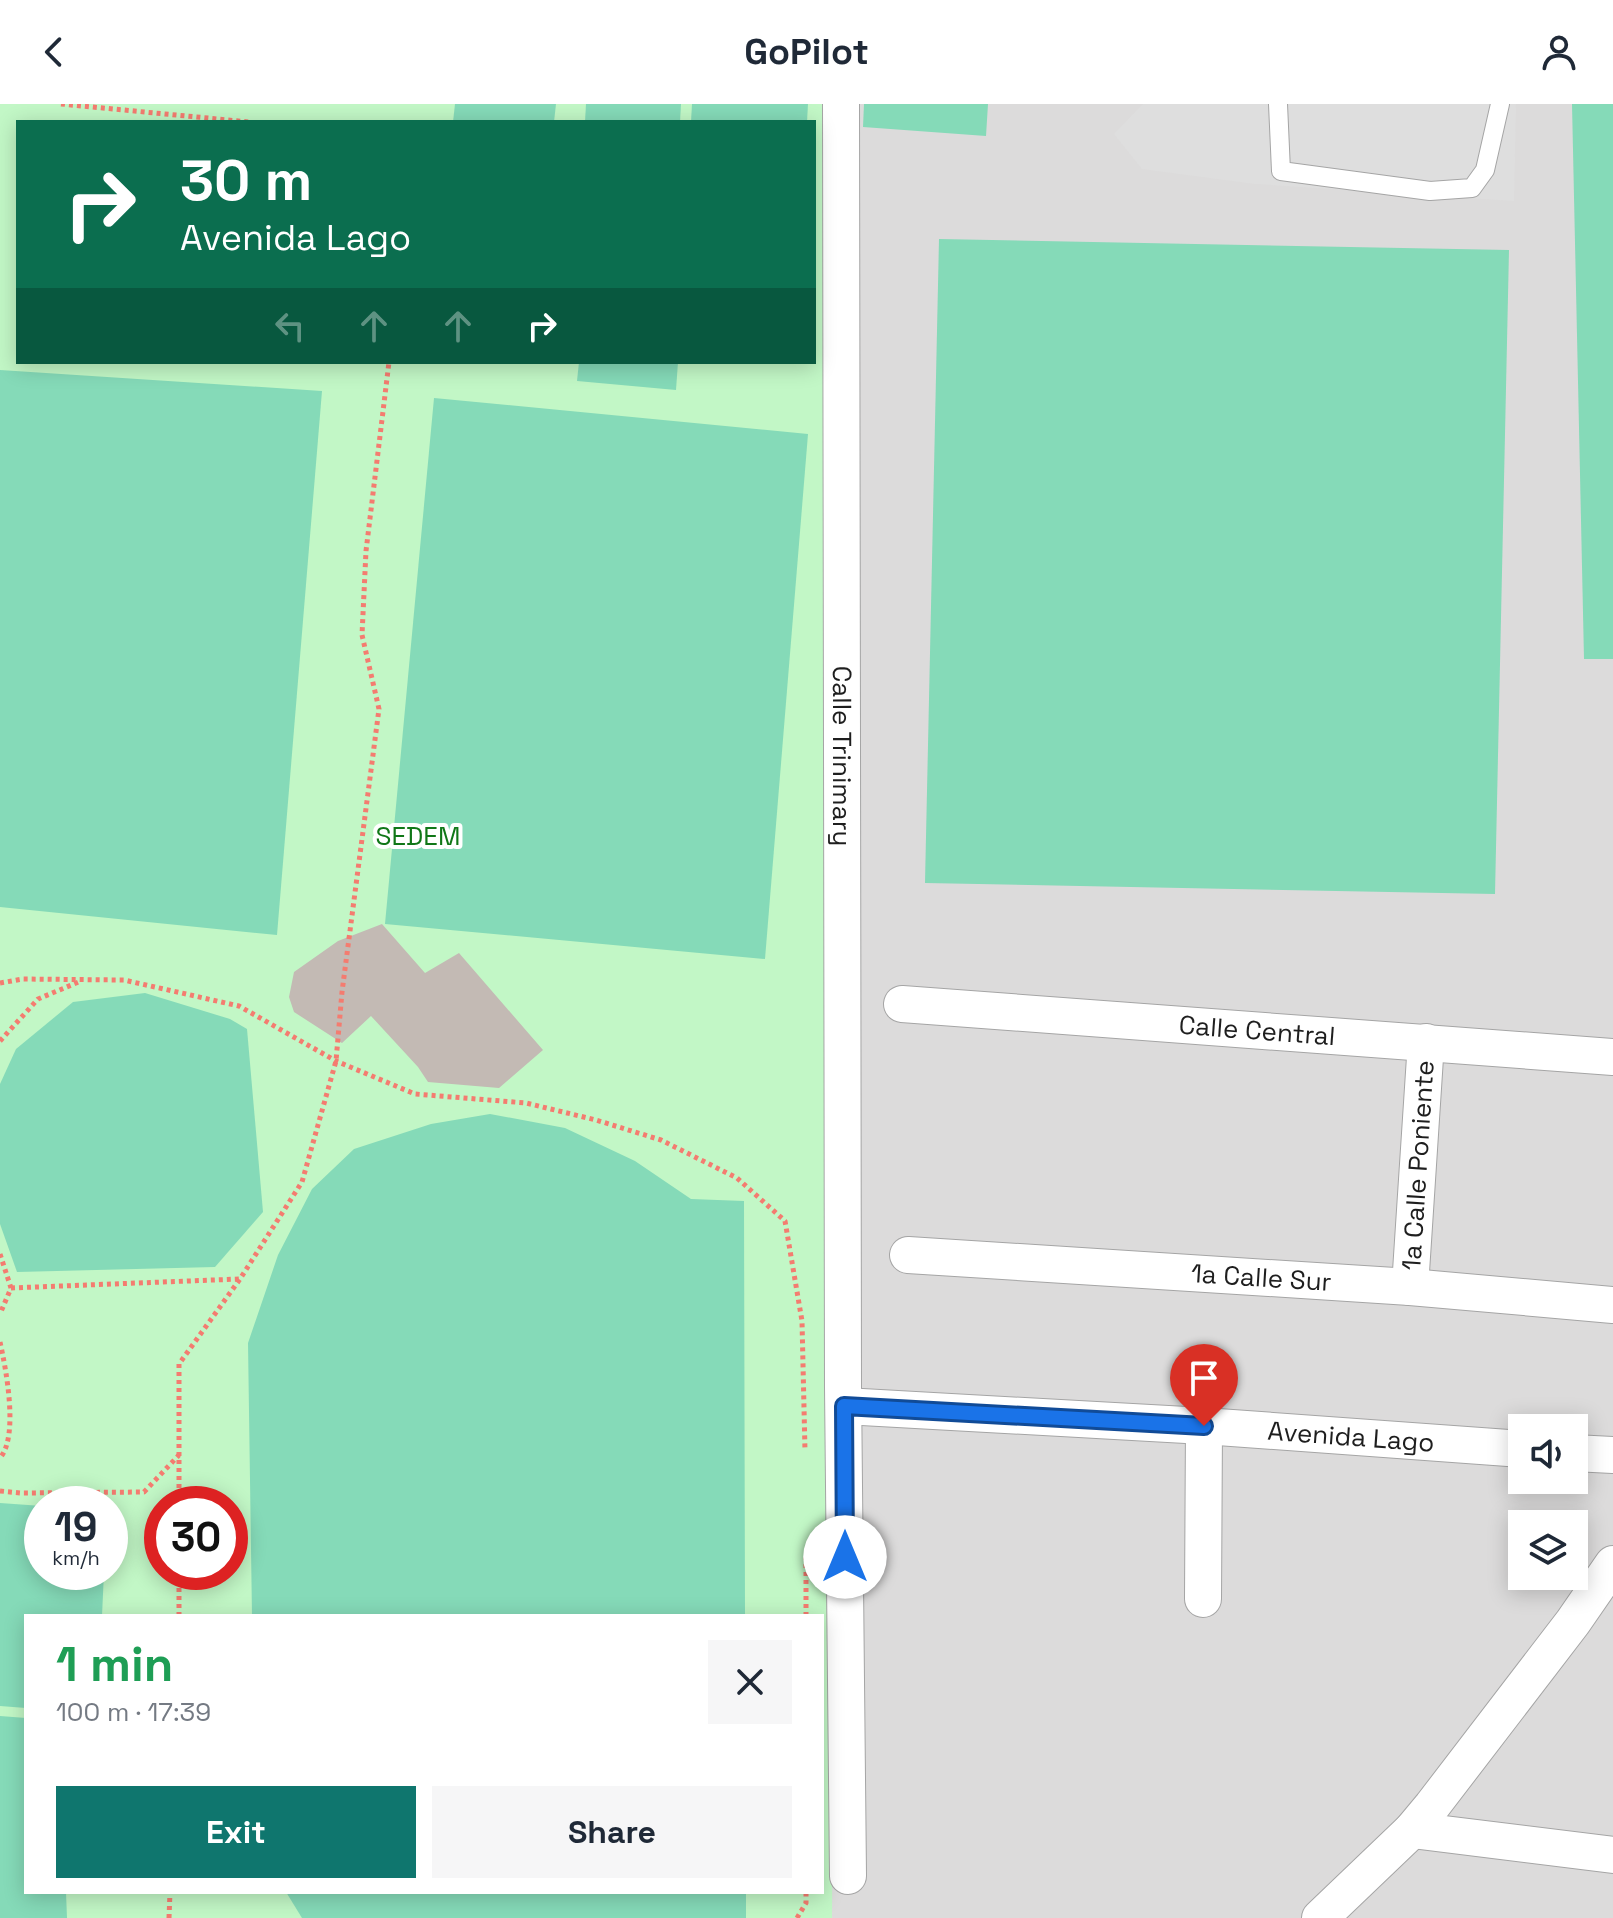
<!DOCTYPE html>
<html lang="en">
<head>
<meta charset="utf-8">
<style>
  :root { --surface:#fff; --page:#f6f6f7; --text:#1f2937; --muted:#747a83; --accent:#0f766e }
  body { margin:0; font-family:"Space Grotesk",sans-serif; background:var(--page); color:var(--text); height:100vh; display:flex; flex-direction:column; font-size:30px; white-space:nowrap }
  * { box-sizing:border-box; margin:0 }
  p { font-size:26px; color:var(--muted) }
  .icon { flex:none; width:44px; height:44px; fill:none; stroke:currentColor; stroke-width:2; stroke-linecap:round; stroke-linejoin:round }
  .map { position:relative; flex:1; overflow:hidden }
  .panel { position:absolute; left:24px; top:1510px; width:800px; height:280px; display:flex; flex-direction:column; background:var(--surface); border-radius:0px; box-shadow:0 4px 20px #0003 }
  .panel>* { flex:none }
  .hud { position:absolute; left:16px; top:16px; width:800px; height:244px; border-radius:0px; box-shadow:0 4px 20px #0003; background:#0b6e4f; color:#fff; overflow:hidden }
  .controls { position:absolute; left:1508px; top:1310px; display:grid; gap:16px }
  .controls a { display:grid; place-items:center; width:80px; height:80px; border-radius:0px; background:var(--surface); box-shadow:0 4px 20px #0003; font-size:40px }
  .speed { position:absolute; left:24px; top:1382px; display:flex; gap:16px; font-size:40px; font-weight:700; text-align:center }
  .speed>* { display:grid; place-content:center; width:104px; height:104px; border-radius:50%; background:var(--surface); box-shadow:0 4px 20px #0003; line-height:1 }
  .speed small { font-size:20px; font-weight:400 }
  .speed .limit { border:12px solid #d22; background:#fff; color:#111 }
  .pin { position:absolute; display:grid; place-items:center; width:68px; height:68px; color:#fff; margin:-82px -34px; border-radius:50% 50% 50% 0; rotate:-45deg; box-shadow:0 0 8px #0007 }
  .pin .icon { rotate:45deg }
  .me { position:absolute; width:88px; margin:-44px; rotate:0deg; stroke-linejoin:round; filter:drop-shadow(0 0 6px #0008) }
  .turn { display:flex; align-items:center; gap:28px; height:168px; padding:0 32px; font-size:36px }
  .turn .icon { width:104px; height:104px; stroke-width:2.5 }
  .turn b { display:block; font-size:56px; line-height:68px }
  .lanes { display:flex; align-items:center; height:76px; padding:0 32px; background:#0003; justify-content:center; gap:40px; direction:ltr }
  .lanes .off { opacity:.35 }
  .round { display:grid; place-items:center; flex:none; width:84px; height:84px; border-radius:0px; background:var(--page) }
  .head { display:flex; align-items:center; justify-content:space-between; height:136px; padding:0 32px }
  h1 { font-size:48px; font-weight:800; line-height:60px; color:#1e9e55 }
  .primary-button { display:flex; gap:16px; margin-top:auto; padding:16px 32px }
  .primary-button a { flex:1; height:92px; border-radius:0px; background:var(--accent); color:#fff; font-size:32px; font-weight:800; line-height:92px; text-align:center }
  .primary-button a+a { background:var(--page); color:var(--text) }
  header { display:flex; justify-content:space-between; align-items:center; height:104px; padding:0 32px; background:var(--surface); font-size:36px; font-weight:800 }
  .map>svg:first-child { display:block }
  .residential { fill:#dcdbdb; fill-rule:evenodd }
  .park { fill:#c2f7c6; fill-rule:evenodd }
  .pitch { fill:#85dab8 }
  .parking { fill:#dedede }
  .building { fill:#c3bab4 }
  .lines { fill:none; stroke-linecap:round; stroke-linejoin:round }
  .lane-casing { stroke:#a5a5a5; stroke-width:20 }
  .street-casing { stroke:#a5a5a5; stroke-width:38 }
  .path { stroke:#f47c70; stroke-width:5; stroke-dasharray:4 4; stroke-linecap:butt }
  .lane { stroke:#fff; stroke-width:18 }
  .street { stroke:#fff; stroke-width:36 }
  .route-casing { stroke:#114b97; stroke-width:20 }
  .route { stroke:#1a73e8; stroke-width:14 }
  .labels { text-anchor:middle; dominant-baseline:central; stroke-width:8; stroke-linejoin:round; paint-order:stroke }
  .street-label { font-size:26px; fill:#1e1e1e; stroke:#fff }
  .park-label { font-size:26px; fill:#107717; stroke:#fff }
</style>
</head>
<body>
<header><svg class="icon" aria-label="back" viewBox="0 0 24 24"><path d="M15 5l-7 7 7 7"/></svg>GoPilot<svg class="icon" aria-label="person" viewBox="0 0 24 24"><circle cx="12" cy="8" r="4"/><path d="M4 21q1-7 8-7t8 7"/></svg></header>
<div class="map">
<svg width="1613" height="1814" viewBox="0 0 1613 1814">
  <rect width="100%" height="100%" fill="#eeebe4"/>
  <path class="residential" d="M 0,0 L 1613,0 L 1613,1814 L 0,1814 ZM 18,18 L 814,18 L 814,258 L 18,258 ZM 1522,1324 L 1574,1324 L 1574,1376 L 1522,1376 ZM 42,1400 L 110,1400 L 110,1468 L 42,1468 ZM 162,1400 L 230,1400 L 230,1468 L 162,1468 ZM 1522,1420 L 1574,1420 L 1574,1472 L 1522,1472 ZM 26,1512 L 822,1512 L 822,1788 L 26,1788 Z"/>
  <path class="park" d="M 0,0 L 836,0 L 836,1207 L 832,1814 L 0,1814 ZM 18,18 L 814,18 L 814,258 L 18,258 ZM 42,1400 L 110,1400 L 110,1468 L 42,1468 ZM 162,1400 L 230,1400 L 230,1468 L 162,1468 ZM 26,1512 L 822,1512 L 822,1788 L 26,1788 Z"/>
  <g class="pitch">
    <polygon points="455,0 556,0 554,18 453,18"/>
    <polygon points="586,0 681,0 680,18 585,18"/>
    <polygon points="692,0 808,0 807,18 691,18"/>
    <polygon points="864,0 988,0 986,32 863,23"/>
    <polygon points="1572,0 1613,0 1613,555 1584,555"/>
    <polygon points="939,135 1509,146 1495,790 925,779"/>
    <polygon points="579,258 678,258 676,286 577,277"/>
    <polygon points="0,266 322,287 277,831 0,803"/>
    <polygon points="434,294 808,330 765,855 385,820"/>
    <polygon points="145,889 230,915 247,925 263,1108 215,1163 17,1168 0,1120 0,980 16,945 73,898"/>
    <polygon points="490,1010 565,1024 635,1057 691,1095 744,1097 745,1512 252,1512 248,1239 278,1151 312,1085 354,1045 431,1020"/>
    <polygon points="0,1399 42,1402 42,1468 104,1468 102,1512 26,1512 26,1604 0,1602"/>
    <polygon points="0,1612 26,1614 26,1788 66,1788 67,1814 0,1814"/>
    <polygon points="286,1788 746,1788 746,1814 302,1814"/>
  </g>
  <polygon class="parking" points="1143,0 1516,0 1514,97 1255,80 1142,65 1114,30"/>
  <polygon class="building" points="382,820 425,869 459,849 543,946 499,984 428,978 418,963 371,912 342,939 294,908 289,893 294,868 338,837"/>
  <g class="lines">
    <defs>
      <polyline id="lane" points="1278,0 1281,67 1430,87 1472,84 1485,66 1500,0"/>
      <g id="street">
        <path id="s1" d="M 841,0 L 843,1283 L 848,1772"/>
        <path id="s2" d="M 902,900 L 1613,953"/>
        <path id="s3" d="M 908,1151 L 1410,1183 L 1613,1201"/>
        <path id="s4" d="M 1410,1183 L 1426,938"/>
        <path id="s5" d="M 844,1302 L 1204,1322 L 1522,1345"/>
        <polyline points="1574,1349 1613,1351"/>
        <polyline points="1203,1495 1204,1322"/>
        <polyline points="1412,1726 1613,1751"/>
        <polyline points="1320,1814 1412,1726 1432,1702 1573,1518 1613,1460"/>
      </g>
    </defs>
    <use href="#lane" class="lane-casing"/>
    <use href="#street" class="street-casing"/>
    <g class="path">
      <polyline points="61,0 249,18"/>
      <polyline points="0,879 23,875 124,876 239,902 336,957 415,990 526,999 596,1016 661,1036 737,1074 785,1117 802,1217 805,1347"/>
      <polyline points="0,937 38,895 81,877"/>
      <polyline points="0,1150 11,1184 0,1210"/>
      <polyline points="11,1184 239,1175"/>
      <path d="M 0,1238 C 6,1265 19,1332 0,1354"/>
      <polyline points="0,1387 21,1389 144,1388 179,1351"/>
      <polyline points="179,1400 179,1260 240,1175 302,1078 336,957 342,888 379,605 362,531 366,447 389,258"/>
      <polyline points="179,1468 179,1512"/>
      <polyline points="806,1512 806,1453"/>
      <polyline points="169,1814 170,1788"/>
      <polyline points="797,1814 806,1799 806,1788"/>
    </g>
    <use href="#lane" class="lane"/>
    <use href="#street" class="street"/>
  </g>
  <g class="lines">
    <defs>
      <polyline id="route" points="845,1453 844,1302 1204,1322"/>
    </defs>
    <use href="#route" class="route-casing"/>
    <use href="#route" class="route"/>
  </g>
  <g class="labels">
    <g class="street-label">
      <text stroke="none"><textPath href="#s1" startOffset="652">Calle Trinimary</textPath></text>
      <text stroke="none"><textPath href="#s2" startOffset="356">Calle Central</textPath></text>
      <text stroke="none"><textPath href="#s4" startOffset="122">1a Calle Poniente</textPath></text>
      <text stroke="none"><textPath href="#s3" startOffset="354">1a Calle Sur</textPath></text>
      <text stroke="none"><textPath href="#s5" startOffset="508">Avenida Lago</textPath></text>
    </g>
    <g class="park-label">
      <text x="418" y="732">SEDEM</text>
    </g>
  </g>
</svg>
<div class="controls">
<a><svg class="icon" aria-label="sound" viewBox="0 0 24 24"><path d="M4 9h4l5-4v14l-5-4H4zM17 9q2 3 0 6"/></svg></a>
<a><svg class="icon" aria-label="layers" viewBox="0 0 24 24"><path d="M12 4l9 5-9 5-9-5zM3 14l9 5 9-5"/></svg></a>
</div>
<div class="speed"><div>19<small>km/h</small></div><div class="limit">30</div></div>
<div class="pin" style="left:1204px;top:1322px;background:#d93025"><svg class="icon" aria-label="arrive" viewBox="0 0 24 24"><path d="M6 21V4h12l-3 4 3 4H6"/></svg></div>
<svg class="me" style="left:845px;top:1453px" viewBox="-20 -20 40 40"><circle r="19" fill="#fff"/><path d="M0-13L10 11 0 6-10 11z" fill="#1a73e8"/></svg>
<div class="hud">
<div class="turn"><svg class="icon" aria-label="right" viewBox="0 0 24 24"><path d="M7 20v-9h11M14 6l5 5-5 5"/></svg><div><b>30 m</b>Avenida Lago</div></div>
<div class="lanes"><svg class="icon off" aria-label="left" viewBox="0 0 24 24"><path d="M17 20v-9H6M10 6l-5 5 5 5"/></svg><svg class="icon off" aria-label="ahead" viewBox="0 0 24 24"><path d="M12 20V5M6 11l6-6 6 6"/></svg><svg class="icon off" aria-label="ahead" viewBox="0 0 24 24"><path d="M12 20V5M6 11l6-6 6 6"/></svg><svg class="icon" aria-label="right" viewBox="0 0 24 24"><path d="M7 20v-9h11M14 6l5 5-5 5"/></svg></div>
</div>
<section class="panel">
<div class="head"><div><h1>1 min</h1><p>100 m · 17:39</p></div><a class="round"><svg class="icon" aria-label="close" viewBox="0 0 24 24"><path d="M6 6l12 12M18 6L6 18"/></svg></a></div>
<div class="primary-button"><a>Exit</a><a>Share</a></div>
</section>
</div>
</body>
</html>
